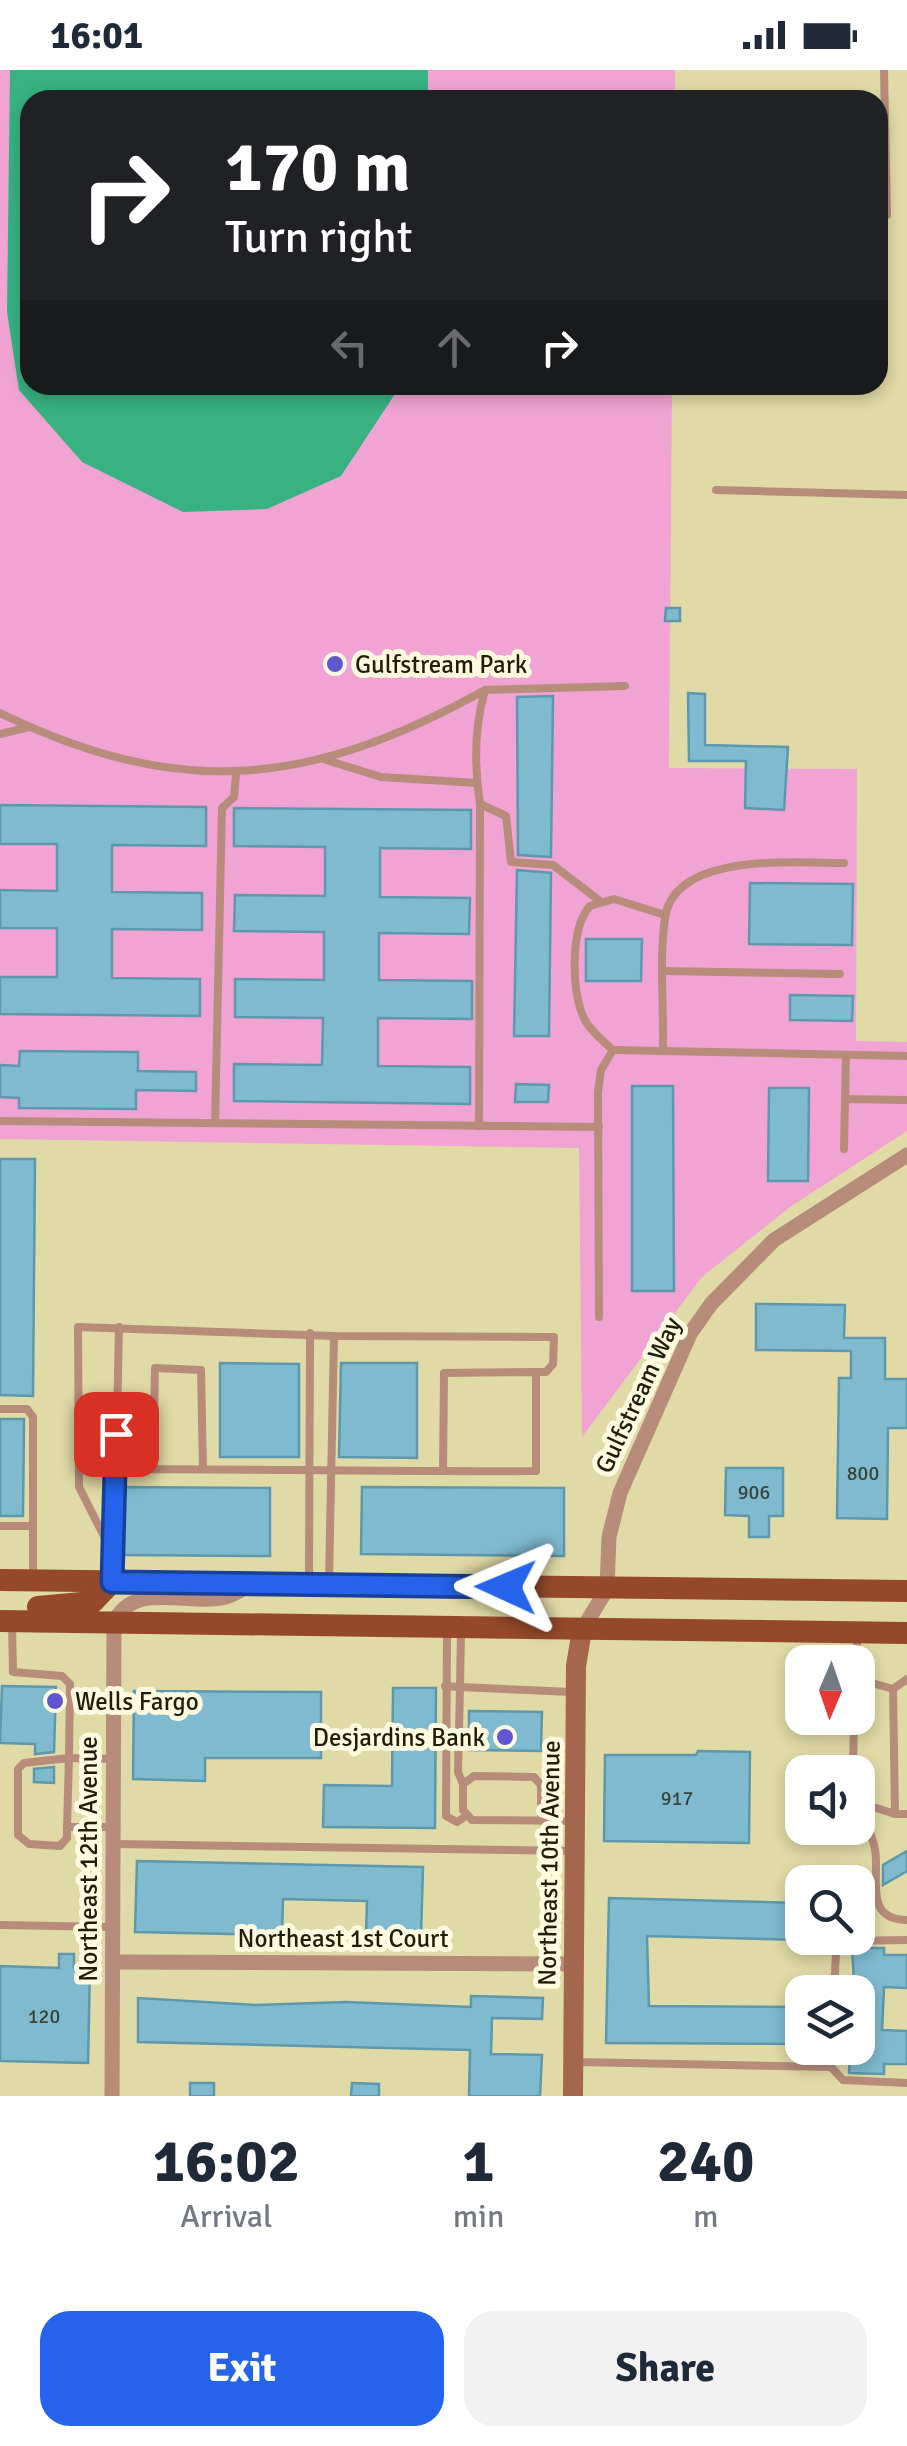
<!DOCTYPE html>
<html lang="en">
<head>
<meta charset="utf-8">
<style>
  :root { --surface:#fff; --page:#f2f2f3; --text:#1f2937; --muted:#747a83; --accent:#2563eb }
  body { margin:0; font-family:Signika,sans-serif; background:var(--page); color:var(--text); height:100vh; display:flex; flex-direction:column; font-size:38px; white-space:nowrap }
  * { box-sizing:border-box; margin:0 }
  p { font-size:32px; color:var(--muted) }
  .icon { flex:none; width:55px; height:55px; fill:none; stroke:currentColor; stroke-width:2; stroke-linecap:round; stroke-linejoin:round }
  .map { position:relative; height:2026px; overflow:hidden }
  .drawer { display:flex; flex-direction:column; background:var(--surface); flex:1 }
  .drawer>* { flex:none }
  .top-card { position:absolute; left:20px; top:20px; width:868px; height:305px; border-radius:30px; box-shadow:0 5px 15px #0003; background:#202124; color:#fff; overflow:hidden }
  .needle { width:65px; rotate:182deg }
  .buttons { position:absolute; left:785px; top:1575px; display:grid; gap:20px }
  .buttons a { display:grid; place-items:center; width:90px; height:90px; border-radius:20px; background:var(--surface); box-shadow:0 5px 15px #0003; font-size:50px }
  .pin { position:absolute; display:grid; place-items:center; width:85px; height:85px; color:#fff; margin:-42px; border-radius:20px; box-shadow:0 5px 15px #0006 }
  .me { position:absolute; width:110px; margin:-55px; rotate:271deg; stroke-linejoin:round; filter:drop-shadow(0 0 8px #0008) }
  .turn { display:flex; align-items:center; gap:35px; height:210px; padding:0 40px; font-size:45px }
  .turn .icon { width:130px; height:130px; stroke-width:2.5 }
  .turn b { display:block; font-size:70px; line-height:85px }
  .lanes { display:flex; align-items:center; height:95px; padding:0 40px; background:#0003; justify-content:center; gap:50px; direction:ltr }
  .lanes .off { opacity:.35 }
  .eta { display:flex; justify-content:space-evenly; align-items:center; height:170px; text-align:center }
  .eta b { font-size:60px; font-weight:800; line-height:70px }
  .action { display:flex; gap:20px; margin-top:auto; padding:20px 40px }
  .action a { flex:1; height:115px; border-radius:30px; background:var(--accent); color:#fff; font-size:40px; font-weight:800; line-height:115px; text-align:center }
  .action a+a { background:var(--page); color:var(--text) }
  .status { display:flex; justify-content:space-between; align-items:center; height:70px; padding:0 50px; background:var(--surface); direction:ltr }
  .status svg { height:28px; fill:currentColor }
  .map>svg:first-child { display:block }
  .green { fill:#f1a4d4 }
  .water { fill:#37b280 }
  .building { fill:#7fbacf; stroke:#5d98ac; stroke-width:2.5 }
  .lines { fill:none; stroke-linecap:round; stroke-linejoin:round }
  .lane { stroke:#b78c7b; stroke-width:8 }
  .street { stroke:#b78c7b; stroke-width:15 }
  .secondary { stroke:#a4664d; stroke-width:20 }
  .primary { stroke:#95492a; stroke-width:22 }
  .route-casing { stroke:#184099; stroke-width:25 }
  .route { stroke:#2563eb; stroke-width:18 }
  .poi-dot { fill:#6057d0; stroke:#fdfae0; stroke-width:4 }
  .labels { text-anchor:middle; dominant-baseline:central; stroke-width:10; stroke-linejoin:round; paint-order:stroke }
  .number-label { font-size:20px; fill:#38443a }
  .poi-label { font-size:25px; fill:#201d09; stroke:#fdfae0; text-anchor:start }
  .street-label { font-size:25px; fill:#201d09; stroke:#fdfae0 }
</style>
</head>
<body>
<div class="status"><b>16:01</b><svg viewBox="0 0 49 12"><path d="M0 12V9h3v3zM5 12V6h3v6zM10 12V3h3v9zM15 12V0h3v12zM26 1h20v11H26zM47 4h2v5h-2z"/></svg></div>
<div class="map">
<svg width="907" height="2026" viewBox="0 0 907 2026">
  <rect width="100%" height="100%" fill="#e0daa6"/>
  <polygon class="green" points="0,0 675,0 675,30 30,30 30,315 672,315 669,698 857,699 856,971 907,972 907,1061 790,1137 702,1207 582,1367 579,1078 0,1069"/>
  <polygon class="water" points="10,0 428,0 428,30 30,30 30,315 401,315 341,406 267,439 183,442 82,392 19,320 7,242"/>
  <g class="building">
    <polygon points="666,538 680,538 680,551 665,551"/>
    <polygon points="688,623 705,624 705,675 788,677 784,740 745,738 746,691 689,691"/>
    <polygon points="553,626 551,787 518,785 517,627"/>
    <polygon points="0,735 206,737 206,776 112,775 112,822 202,823 202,860 112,859 112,908 200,909 200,946 0,944 0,907 57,907 57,858 0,858 0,820 57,821 57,774 0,774"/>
    <polygon points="234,738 471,740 471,779 380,778 380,827 470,828 469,864 379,863 379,910 472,911 472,949 378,948 378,996 470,997 470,1034 234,1031 234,994 322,995 323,948 235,947 235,909 324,910 324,862 234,861 235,825 325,826 325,777 234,776"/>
    <polygon points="517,800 551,803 549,966 514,966"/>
    <polygon points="750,813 853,814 852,875 749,874"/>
    <polygon points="586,869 642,869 641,911 586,911"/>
    <polygon points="790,925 853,926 852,951 790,950"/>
    <polygon points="20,981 138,982 138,1001 196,1002 196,1021 136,1020 136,1039 19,1038 19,1028 0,1027 0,995 19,996"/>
    <polygon points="516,1014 549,1015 548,1032 515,1032"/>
    <polygon points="632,1016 673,1016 674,1221 632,1221"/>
    <polygon points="769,1018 809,1018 808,1111 768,1111"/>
    <polygon points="0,1089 35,1089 33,1326 0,1325"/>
    <polygon points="756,1234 845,1235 844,1268 885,1268 885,1309 907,1309 907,1358 888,1358 887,1449 837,1448 839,1308 851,1308 851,1281 756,1280"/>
    <polygon points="220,1293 299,1294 299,1387 220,1387"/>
    <polygon points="341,1293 417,1293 417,1388 339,1387"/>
    <polygon points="0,1349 24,1349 23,1446 0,1446"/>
    <polygon points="726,1398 783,1398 783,1446 769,1446 769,1467 749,1467 749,1446 725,1445"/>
    <polygon points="123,1417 270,1418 270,1486 123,1485"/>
    <polygon points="362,1417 564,1418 564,1486 361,1484"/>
    <polygon points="2,1616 56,1617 54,1682 35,1684 35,1674 0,1673"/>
    <polygon points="393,1618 436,1618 435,1758 323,1757 324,1715 392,1716"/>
    <polygon points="134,1621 321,1622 321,1688 205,1688 205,1711 133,1709"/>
    <polygon points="469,1641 542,1642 541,1681 469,1680"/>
    <polygon points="698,1681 750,1682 749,1773 604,1771 605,1685 696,1685"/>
    <polygon points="54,1697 54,1713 34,1712 34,1699"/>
    <polygon points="907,1781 907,1801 883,1815 883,1795"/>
    <polygon points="137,1791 423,1797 421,1866 366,1865 367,1831 283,1829 282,1865 135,1862"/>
    <polygon points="868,1803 869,1823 858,1829 858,1809"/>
    <polygon points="609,1828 802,1833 802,1870 647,1866 649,1936 802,1937 802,1974 606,1973"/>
    <polygon points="852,1878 884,1878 884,1885 907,1885 907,1918 884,1917 882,1960 907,1961 907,1994 884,1994 884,2004 849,2003 850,1978 858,1978"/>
    <polygon points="59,1884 74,1884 74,1897 90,1897 88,1993 0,1991 0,1896 59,1898"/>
    <polygon points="471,1926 543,1928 542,1949 492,1948 491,1984 542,1985 540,2026 469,2026 470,1980 138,1972 138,1928 256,1935 346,1932 471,1937"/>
    <rect x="190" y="2013" width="24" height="13"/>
    <polygon points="352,2013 379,2014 379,2026 351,2026"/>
  </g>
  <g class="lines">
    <g class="lane">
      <polyline points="884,0 887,145"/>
      <polyline points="716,420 907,425"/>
      <path d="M 0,643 C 182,731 311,716 485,620"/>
      <polyline points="0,664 29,657"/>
      <polyline points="326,690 381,707 477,713"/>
      <polyline points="480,734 506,746 511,792 553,795 600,831"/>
      <polyline points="664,901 840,904"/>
      <polyline points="613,980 907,986"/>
      <path d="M 663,980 C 664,937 659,890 665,848 C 674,781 798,793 844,793"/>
      <polyline points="845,1029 906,1030"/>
      <polyline points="0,1051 599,1057"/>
      <polyline points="215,1053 222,738 234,727 236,704"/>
      <path d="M 479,1056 L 480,734 C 474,695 474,658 485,620 L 625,616"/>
      <polyline points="844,1079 846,985"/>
      <path d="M 599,1247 L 598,1022 L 601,1000 L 613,980 C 601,969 588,959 582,944 C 572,916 570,858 590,836 L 614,829 L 665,845"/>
      <polyline points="0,1339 27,1339 33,1347 33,1506"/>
      <polyline points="116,1399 119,1257"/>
      <polyline points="153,1399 155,1298 201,1300 203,1399"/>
      <polyline points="0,1456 33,1456"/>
      <path d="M 115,1488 L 116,1399 C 256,1399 396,1402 536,1401 L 536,1302 L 444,1303 L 443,1401"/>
      <polyline points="309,1508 310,1263"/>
      <polyline points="112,1510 115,1488 79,1417 78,1257 334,1266 554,1267 553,1294 546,1302 536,1302"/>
      <polyline points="329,1511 334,1266"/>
      <polyline points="12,1552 13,1602 62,1606 70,1614 69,1688 114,1689"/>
      <polyline points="447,1562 446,1746 457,1752 466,1746"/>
      <polyline points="857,1567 857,1592"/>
      <polyline points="858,1609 893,1619"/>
      <polyline points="907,1609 893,1619 895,1744 907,1744"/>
      <polyline points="445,1616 460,1617 461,1562"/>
      <polyline points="853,1702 854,1648"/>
      <polyline points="463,1714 458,1702 460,1617 572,1622"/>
      <path d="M 858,1732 C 863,1747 872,1764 875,1779 C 880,1809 863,1849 907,1850"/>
      <polyline points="858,1732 895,1744"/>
      <polyline points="541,1751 541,1715 534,1707 474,1706 463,1714 463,1740 472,1750 575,1751"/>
      <polyline points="67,1757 67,1768 60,1776 29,1774 18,1765 18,1699 24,1693 69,1688 67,1757 114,1757"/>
      <polyline points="114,1774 574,1781"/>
      <polyline points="0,1855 114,1857"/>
      <polyline points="834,1922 836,1883 846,1871 907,1870"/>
      <polyline points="832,1978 831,1997 843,2010 907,2013"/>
      <polyline points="577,1992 831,1997"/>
    </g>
    <g class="street">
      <polyline points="582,1560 607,1519 609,1467 620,1423 690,1264 711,1234 774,1170 907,1085"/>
      <polyline points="113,1892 573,1894"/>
      <path d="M 112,2026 L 114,1553 C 132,1511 186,1535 222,1528 C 233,1526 241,1520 251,1514"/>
    </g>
    <polyline class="secondary" points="573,2026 576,1596 582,1560"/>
    <g class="primary">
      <polyline points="0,1510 907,1521"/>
      <polyline points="38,1537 93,1532 112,1512"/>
      <polyline points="0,1551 907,1563"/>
    </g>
  </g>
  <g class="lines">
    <defs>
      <polyline id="route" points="116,1364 112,1512 506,1517"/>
    </defs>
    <use href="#route" class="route-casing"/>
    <use href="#route" class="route"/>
  </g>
  <g class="poi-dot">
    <circle cx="335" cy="594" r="10"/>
    <circle cx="55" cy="1631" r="10"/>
    <circle cx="505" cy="1667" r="10"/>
  </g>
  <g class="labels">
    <g class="number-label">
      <text x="863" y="1403">800</text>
      <text x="754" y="1422">906</text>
      <text x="677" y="1728">917</text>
      <text x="44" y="1946">120</text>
    </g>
    <g class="poi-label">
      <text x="355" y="594">Gulfstream Park</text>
      <text x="75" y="1631">Wells Fargo</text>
      <text x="485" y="1667" text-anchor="end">Desjardins Bank</text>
    </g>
    <g class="street-label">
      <text transform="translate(638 1325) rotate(-65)">Gulfstream Way</text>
      <text transform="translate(88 1789) rotate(-90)">Northeast 12th Avenue</text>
      <text transform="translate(549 1793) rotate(-89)">Northeast 10th Avenue</text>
      <text x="343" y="1868">Northeast 1st Court</text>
    </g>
  </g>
</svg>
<div class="buttons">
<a><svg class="needle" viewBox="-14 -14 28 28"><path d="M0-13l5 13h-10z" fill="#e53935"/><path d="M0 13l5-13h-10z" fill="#747a83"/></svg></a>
<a><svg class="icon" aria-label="sound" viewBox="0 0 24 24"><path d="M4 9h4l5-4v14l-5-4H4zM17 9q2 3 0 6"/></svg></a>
<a><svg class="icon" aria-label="search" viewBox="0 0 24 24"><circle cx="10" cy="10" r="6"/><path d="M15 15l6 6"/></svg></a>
<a><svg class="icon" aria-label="layers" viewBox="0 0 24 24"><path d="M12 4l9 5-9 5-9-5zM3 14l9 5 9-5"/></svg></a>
</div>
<div class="pin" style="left:116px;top:1364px;background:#d93025"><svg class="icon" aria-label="arrive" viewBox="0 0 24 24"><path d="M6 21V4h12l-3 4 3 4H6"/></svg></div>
<svg class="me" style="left:506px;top:1517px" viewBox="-20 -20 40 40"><path d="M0-17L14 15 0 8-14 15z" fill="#2563eb" stroke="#fff" stroke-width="4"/></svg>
<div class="top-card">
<div class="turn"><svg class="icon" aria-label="right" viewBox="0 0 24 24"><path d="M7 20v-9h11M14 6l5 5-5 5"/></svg><div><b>170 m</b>Turn right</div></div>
<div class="lanes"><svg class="icon off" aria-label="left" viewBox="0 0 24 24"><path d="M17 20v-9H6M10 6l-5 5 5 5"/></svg><svg class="icon off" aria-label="ahead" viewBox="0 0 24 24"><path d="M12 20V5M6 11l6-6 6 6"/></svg><svg class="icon" aria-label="right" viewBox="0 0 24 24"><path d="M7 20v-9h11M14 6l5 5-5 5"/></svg></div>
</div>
</div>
<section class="drawer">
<div class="eta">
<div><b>16:02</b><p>Arrival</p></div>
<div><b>1</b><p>min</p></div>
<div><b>240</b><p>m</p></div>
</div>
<div class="action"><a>Exit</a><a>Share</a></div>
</section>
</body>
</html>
